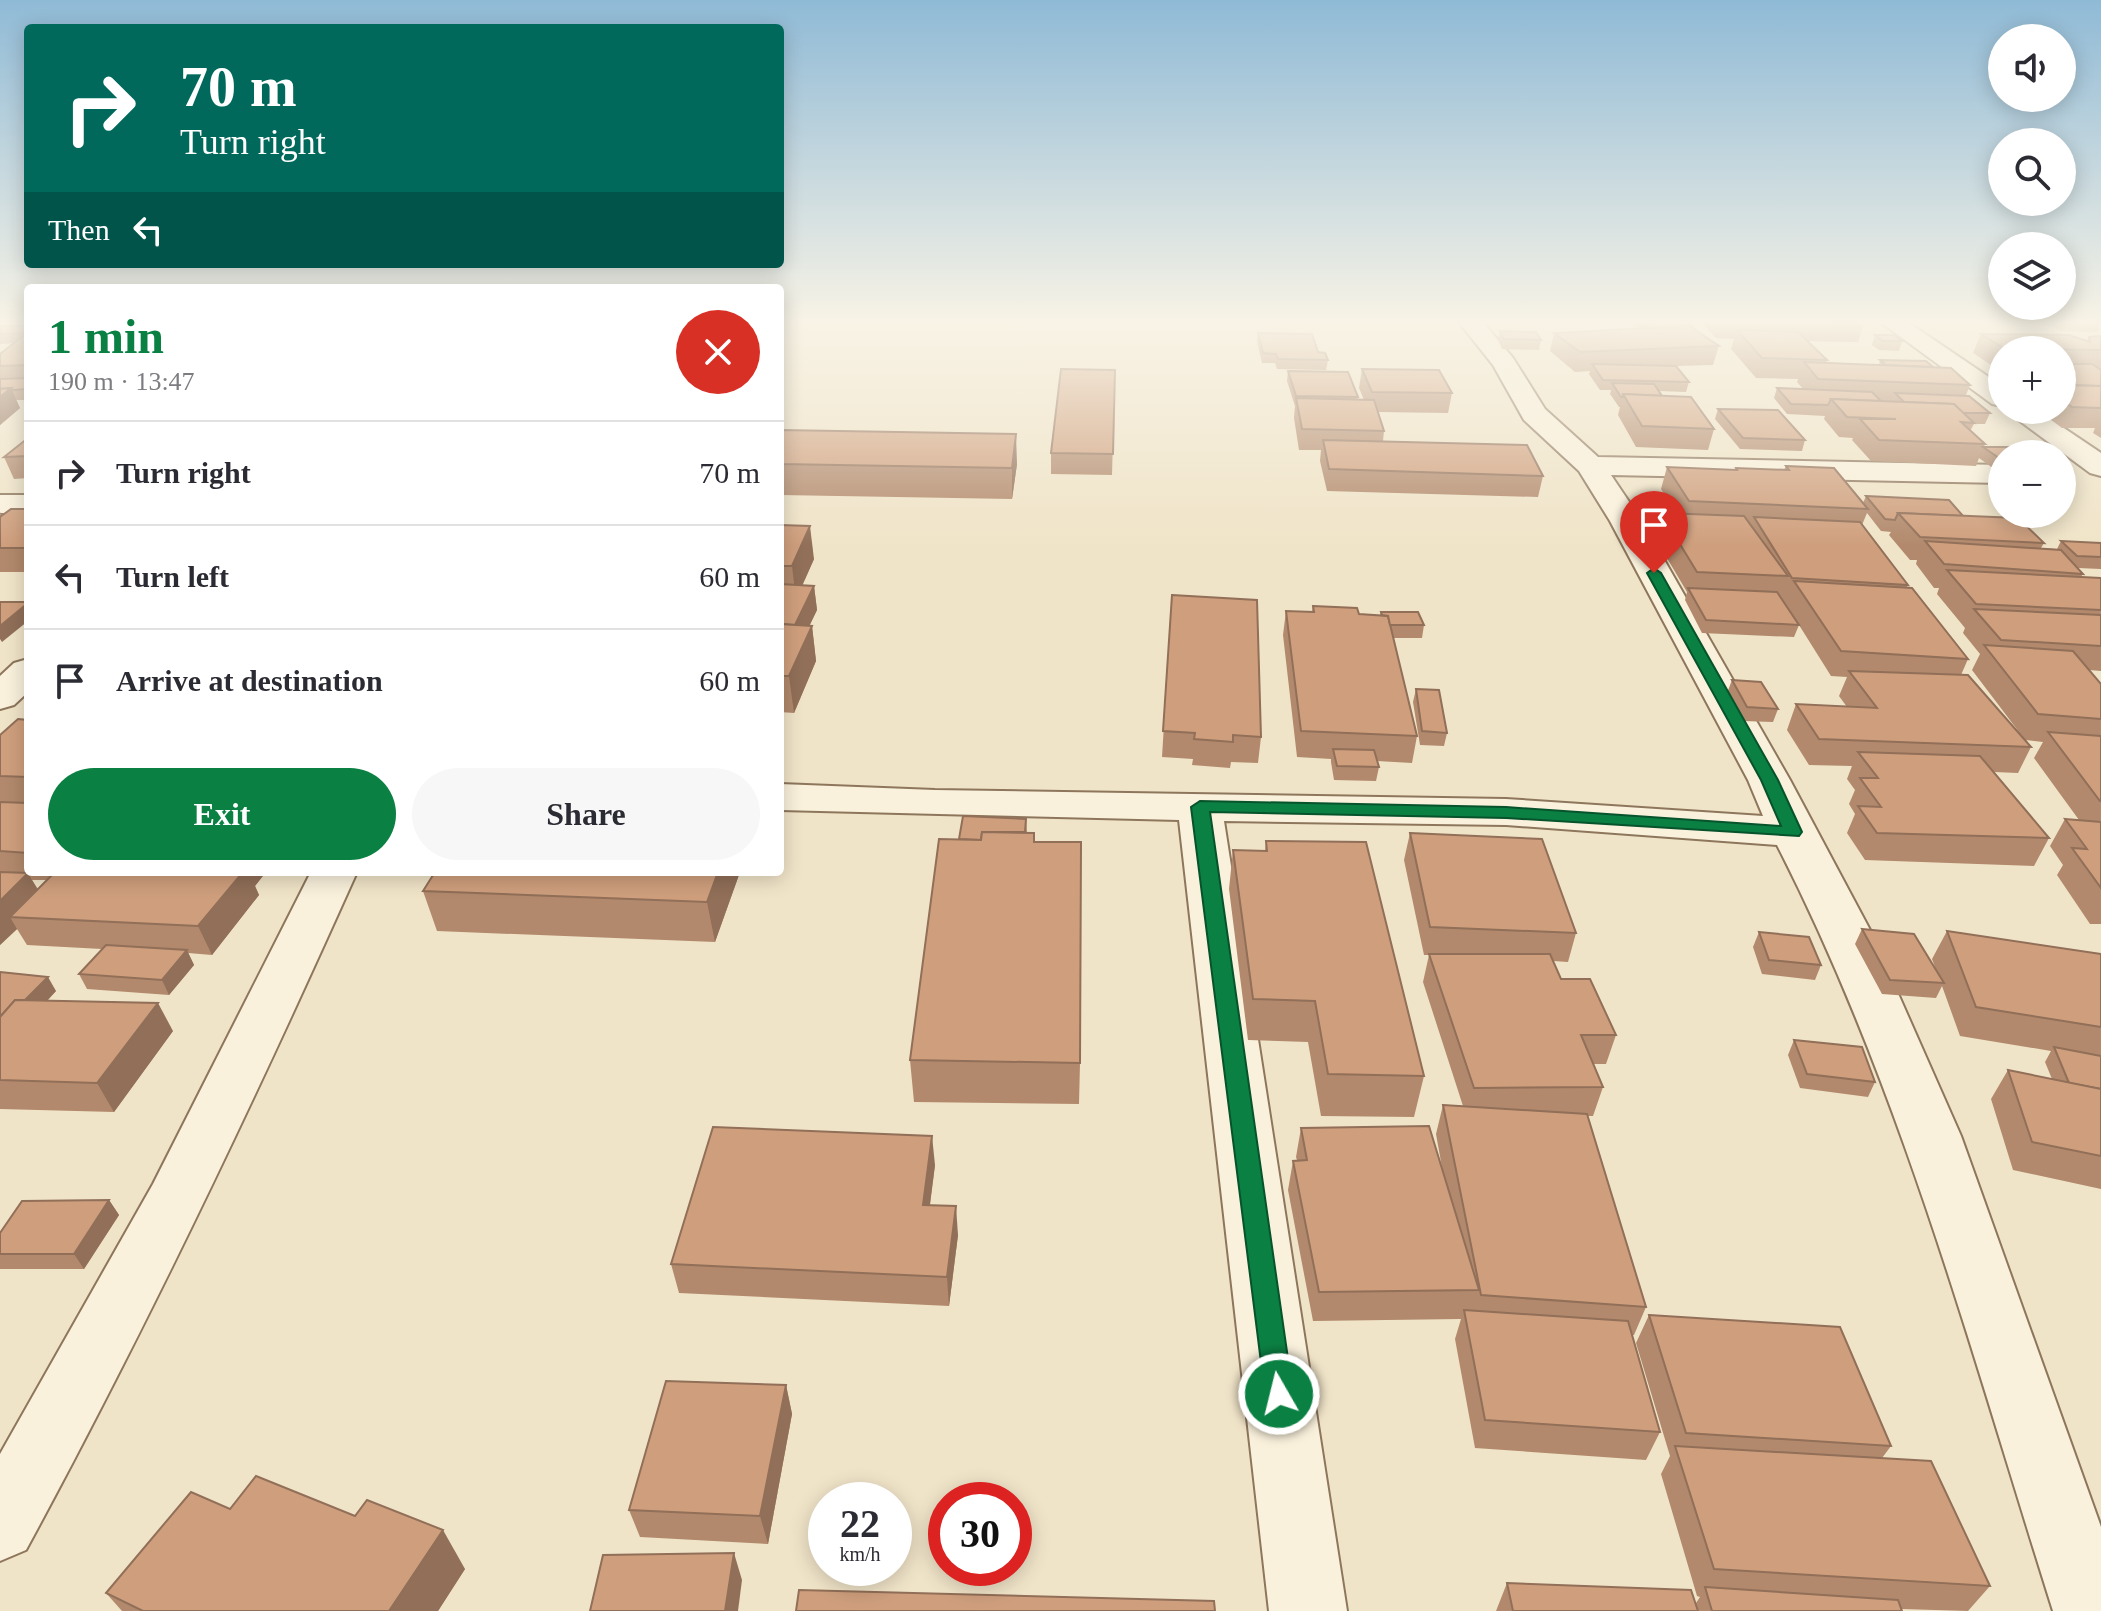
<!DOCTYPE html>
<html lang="en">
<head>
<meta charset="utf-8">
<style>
  :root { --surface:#fff; --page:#f7f7f7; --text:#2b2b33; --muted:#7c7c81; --line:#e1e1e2; --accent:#0b8043 }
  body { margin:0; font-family:Georgia,serif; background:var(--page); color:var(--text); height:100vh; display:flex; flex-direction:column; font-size:30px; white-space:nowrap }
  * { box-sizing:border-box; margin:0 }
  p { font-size:26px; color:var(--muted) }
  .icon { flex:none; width:44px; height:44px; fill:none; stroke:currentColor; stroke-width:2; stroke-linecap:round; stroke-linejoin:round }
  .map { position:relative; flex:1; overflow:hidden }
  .sheet { position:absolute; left:24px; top:284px; width:760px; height:592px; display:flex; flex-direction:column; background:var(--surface); border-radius:8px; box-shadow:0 4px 20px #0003 }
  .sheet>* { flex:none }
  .hud { position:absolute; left:24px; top:24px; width:760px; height:244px; border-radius:8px; box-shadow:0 4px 20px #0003; background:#00695c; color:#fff; overflow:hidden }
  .fabs { position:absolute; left:1988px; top:24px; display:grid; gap:16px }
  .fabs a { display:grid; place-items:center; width:88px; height:88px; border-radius:50%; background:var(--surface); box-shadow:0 4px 20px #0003; font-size:40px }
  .speed { position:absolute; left:808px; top:1482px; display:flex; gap:16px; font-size:40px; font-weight:700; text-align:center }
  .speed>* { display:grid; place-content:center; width:104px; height:104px; border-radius:50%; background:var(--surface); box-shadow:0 4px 20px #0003; line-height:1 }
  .speed small { font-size:20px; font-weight:400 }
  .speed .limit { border:12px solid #d22; background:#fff; color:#111 }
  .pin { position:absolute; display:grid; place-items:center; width:68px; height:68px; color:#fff; margin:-82px -34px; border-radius:50% 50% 50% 0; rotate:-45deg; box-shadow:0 0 8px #0007 }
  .pin .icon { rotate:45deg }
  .me { position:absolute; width:88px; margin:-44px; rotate:352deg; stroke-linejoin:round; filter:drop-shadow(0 0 6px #0008) }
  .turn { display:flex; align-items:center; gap:28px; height:168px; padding:0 24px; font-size:36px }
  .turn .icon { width:104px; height:104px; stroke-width:2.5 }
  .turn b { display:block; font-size:56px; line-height:68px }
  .then { display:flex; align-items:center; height:76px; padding:0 24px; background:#0003; gap:16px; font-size:30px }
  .round { display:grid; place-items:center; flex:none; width:84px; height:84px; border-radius:42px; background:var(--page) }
  .headline { display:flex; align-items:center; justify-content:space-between; height:136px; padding:0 24px }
  h1 { font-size:48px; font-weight:700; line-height:60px; color:var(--accent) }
  .button { display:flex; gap:16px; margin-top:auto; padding:16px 24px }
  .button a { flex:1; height:92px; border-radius:48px; background:var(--accent); color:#fff; font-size:32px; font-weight:700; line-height:92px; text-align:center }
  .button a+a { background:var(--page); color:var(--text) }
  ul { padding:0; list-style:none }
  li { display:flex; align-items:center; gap:24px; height:104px; padding:0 24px; border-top:2px solid var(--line) }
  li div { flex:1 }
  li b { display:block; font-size:30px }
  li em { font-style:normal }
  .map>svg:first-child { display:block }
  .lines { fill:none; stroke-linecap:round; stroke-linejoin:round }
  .street-casing { stroke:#8d765c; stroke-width:4 }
  .street { fill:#faf1dc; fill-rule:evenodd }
  .wall { fill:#b2896c; fill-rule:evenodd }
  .shaded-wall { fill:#916f58 }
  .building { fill:#cf9f7d; stroke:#916f58; stroke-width:2 }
  .route { fill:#0b8043; stroke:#07532c; stroke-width:2 }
</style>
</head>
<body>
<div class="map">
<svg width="2101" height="1611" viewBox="0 0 2101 1611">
  <rect width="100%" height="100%" fill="#f0e4c8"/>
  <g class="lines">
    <defs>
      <g id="street">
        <path d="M 1458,321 L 1482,321 L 1513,358 L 1545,409 L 1598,457 L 2002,465 L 2002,483 L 1611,475 L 1642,521 L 1790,780 L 1870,930 L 1961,1136 L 2101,1527 L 2101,1611 L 2053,1611 C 1971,1352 1901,1087 1777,845 L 1506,825 L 1224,821 L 1347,1611 L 1269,1611 L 1179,820 L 780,810 L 780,784 L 935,790 L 1506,799 L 1763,816 L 1748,780 L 1610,521 L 1579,471 L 1524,420 L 1493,365 Z"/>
        <polygon points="1879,321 1906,321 2002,386 2002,406 1992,404"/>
        <polygon points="2005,410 2037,410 2101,453 2101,476 2090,473"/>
        <rect x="0" y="495" width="28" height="18"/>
        <polygon points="28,659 28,692 14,705 0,709 0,676 14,663"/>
        <path d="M 311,872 L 357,872 C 254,1102 146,1329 26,1550 L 0,1561 L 0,1454 L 153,1184 Z"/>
      </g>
    </defs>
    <use href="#street" class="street-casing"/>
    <use href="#street" class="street"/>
  </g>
  <g class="wall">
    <polygon points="1632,321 1687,321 1697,332 1719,346 1713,365 1676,366 1689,382 1686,392 1659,391 1662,396 1714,429 1708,450 1636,447 1618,415 1620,407 1619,407 1610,394 1611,390 1600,390 1589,374 1590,371 1575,372 1550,351 1554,333 1638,329"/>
    <polygon points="1700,321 1861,321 1864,323 1858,342 1807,341 1827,360 1826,363 1879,365 1880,360 1933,367 1970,385 1966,395 1990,413 1985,424 1974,424 1970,431 1985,444 1984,447 2002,454 2002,469 1994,469 1979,458 1976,466 1871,461 1852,440 1853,438 1839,437 1824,419 1825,416 1787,414 1774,398 1777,388 1803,389 1797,382 1798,379 1756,378 1731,349 1734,339 1716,338"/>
    <polygon points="1951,321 2038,321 2036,324 1953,322"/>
    <polygon points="2052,321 2098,321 2101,322 2097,332 2060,331 2051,325"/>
    <polygon points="0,326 28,326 28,400 16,400 20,408 0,425 0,354 14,343 0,344"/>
    <polygon points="1500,331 1541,340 1539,350 1502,349 1498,340"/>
    <polygon points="1258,333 1318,352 1328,360 1326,370 1277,369 1275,363 1262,363 1257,342"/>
    <polygon points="1981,334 2087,341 2089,337 2101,336 2101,438 2093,433 2095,428 2062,428 2038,410 2062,410 2062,350 2002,350 2002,369 1997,369 1973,353"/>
    <polygon points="1875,335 1902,341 1899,351 1879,350 1872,345"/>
    <polygon points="1362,369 1452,393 1448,413 1378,412 1384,431 1383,441 1543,476 1538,497 1327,491 1320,461 1321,450 1299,450 1294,418 1295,406 1287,381 1288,371 1358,397 1357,400 1364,400 1359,388"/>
    <polygon points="1115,370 1112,475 1051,474 1051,453"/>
    <polygon points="1718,409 1805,440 1802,451 1740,449 1715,419"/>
    <polygon points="780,430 1017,464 1012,499 780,495"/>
    <polygon points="28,438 28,478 14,479 4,457"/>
    <path d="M 1786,466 L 1863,503 L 1866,496 L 1963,516 L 2044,543 L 2041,548 L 2057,549 L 2061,541 L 2101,543 L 2101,569 L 2078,568 L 2083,574 L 2081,577 L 2101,578 L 2101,671 L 2089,670 L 2101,684 L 2101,924 L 2090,924 L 2057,875 L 2063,865 L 2050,846 L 2065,819 L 2079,820 L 2034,758 L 2043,742 L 2026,740 L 2031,747 L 2018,773 L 1994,772 L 2049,838 L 2034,866 L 1865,860 L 1847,833 L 1855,814 L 1849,804 L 1855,790 L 1847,779 L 1852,766 L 1809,765 L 1787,730 L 1796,704 L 1847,707 L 1839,696 L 1847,677 L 1831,676 L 1799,625 L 1794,637 L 1702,633 L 1685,600 L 1687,592 L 1654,536 L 1661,513 L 1677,514 L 1661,489 L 1667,467 L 1736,470 L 1736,468 L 1784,470 ZM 1867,513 L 1881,531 L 1891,532 L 1889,535 L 1910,560 L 1917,560 L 1916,564 L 1934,588 L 1939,588 L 1937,594 L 1965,628 L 1963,633 L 1980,654 L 1972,670 L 2019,732 L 1961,675 L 1968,659 L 1907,587 L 1908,585 L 1862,525 Z"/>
    <polygon points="28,509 28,572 0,572 0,512 2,516"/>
    <polygon points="780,525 814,559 802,585 814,586 817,610 809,626 812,626 816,661 794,713 780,712"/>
    <polygon points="1172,595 1261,737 1258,763 1231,762 1230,768 1192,765 1193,759 1162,757"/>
    <polygon points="1313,606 1359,614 1380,615 1381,612 1424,625 1422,638 1393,638 1417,736 1412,763 1377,761 1379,767 1376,781 1334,780 1331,762 1331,759 1297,757 1283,635 1286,611 1312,612"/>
    <polygon points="1732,680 1778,709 1773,722 1742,721 1727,693"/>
    <polygon points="1416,689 1447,733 1444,746 1420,745 1413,702"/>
    <path d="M 28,720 L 28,872 L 266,872 L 255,886 L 259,895 L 212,955 L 188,953 L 194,965 L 169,995 L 87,989 L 79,974 L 102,949 L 27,945 L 17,929 L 0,945 L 0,735 ZM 32,880 L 46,880 L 38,889 Z"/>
    <polygon points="1026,819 1027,832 1034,842 1080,1063 1079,1104 914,1102 910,1060 959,839"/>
    <polygon points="1410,833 1576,933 1568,962 1553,961 1561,979 1616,1035 1606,1064 1593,1064 1603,1087 1593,1116 1588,1116 1646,1307 1634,1335 1632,1335 1660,1432 1646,1460 1475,1448 1455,1339 1461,1319 1313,1321 1288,1190 1293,1161 1297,1160 1296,1157 1301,1128 1443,1173 1436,1134 1443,1105 1463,1106 1423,982 1429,955 1424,955 1404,860"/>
    <polygon points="1266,841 1424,1076 1414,1117 1321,1116 1308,1042 1248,1040 1229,889 1233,850 1265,851"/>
    <polygon points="740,872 715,942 437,931 423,891"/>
    <polygon points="1862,929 1937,972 1932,959 1947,931 2101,954 2101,1189 2013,1170 1991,1099 2008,1070 2052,1079 2045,1062 2051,1051 1960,1036 1942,986 1936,998 1882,994 1855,944"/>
    <polygon points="1759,932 1821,965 1815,980 1762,974 1753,947"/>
    <polygon points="0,972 56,991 48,1000 173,1031 114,1112 0,1109"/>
    <polygon points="1794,1040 1875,1082 1868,1097 1800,1088 1788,1055"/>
    <polygon points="935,1165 930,1205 958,1235 949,1306 679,1293 671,1264"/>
    <polygon points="109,1200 119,1215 84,1269 0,1269 0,1233"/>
    <polygon points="1649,1315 1891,1446 1882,1458 1990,1586 1968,1611 1902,1609 1902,1611 1496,1611 1507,1583 1696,1603 1700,1597 1697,1596 1661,1474 1670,1456 1636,1343"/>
    <polygon points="786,1385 792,1414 768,1544 640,1537 629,1510"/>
    <polygon points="230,1509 465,1569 438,1611 122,1611 106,1593"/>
  </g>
  <g class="shaded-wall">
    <polygon points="11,388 20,408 0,425 0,397"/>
    <polygon points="1016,434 1017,464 1012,499 1012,468"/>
    <polygon points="810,526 814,559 796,600 792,566"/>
    <polygon points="814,586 817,610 795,656 792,631"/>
    <polygon points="28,603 28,621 2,642 0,639 0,626"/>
    <polygon points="812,626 816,661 794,713 789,676"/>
    <polygon points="241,872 266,872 255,886 259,895 212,955 198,926"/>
    <polygon points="718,872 740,872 715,942 707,902"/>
    <polygon points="28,873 44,901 10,917 17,929 0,945 0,901"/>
    <polygon points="187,950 194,965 169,995 162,980"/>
    <polygon points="48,977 56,991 3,1047 0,1025"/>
    <polygon points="158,1003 173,1031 114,1112 97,1083"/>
    <polygon points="932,1136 935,1165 926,1234 923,1205"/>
    <polygon points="109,1200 119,1215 84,1269 74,1254"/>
    <polygon points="956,1206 958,1235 949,1306 947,1277"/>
    <polygon points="786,1385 792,1414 768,1544 760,1516"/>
    <polygon points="443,1530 465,1569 438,1611 389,1611"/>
    <polygon points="734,1553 742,1580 738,1611 725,1611"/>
  </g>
  <g class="building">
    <polygon points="1641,321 1687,321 1697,332 1689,326 1647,328"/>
    <polygon points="1756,321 1861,321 1864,323"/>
    <polygon points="0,326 28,326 28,332 26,333 0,334"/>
    <polygon points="1689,326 1719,346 1580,352 1554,333"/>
    <polygon points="1737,330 1798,332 1827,360 1762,358"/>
    <polygon points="1500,331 1536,332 1541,340 1504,339"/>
    <polygon points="28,332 28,365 0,366 0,354"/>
    <polygon points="1258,333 1312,334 1318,352 1325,353 1328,360 1278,359 1276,354 1263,353"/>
    <polygon points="1981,334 2069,335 2090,342 2089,337 2101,336 2101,350 2005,349"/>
    <polygon points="1875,335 1894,335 1902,341 1882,341"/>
    <polygon points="1880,360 1926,361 1933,367 1886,365"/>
    <polygon points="1804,362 1951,368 1970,385 1818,379"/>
    <polygon points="1592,364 1676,366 1689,382 1603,380"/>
    <polygon points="2062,364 2092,364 2101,370 2101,386 2067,385 2062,382"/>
    <polygon points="1061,369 1115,370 1113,454 1051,453"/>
    <polygon points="1362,369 1439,370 1452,393 1372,392"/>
    <polygon points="1288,371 1348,372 1358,397 1296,396"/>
    <polygon points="28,378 28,389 12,390 11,388 0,389 0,379"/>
    <polygon points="1612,383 1654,384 1662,396 1623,394 1623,397 1621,397"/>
    <polygon points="2062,385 2101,386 2101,408 2072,407 2062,400"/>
    <polygon points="11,388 0,397 0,389"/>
    <polygon points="1777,388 1872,392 1881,401 1831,399 1828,405 1791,404"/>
    <polygon points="1895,393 1969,396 1990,413 1963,413 1954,404 1904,402"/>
    <polygon points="1623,394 1691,397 1714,429 1642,426"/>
    <polygon points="1296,398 1374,400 1384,431 1302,429"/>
    <polygon points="1831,399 1954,404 1974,423 1961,422 1985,444 1879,440 1860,419 1896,419 1847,417"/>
    <polygon points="1718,409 1778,410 1805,440 1743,438"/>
    <polygon points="780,430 1016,434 1012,468 780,464"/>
    <polygon points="28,438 28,456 4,457"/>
    <polygon points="1323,440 1527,445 1543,476 1329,469"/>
    <polygon points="1983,447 2049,447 2059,454 2002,454 2002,458 1999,458"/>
    <polygon points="1786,466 1834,468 1868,509 1689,501 1667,467 1737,470 1736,468 1789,470"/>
    <polygon points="1866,496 1949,500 1963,516 1898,513 1895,520 1885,519"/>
    <polygon points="11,509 28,509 28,548 0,548 0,517"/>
    <polygon points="1661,513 1744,516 1788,576 1697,572"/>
    <polygon points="1898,513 2018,518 2044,543 1920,537"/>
    <polygon points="1754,517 1860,522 1908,585 1792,578"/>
    <polygon points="780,525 810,526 792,566 780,566"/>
    <polygon points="1925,541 2061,550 2083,574 1944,564"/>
    <polygon points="2061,541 2101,543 2101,557 2077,556"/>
    <polygon points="1947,570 2101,578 2101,610 1976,604"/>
    <polygon points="1794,581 1912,588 1968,659 1841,651"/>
    <polygon points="780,584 814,586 795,625 780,624"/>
    <polygon points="1688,588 1777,592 1799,625 1706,620"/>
    <polygon points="1172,595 1257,600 1261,737 1233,735 1233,742 1194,739 1195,733 1163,731"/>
    <polygon points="0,602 28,602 28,603 0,626"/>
    <polygon points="1313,606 1357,608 1359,614 1388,616 1417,736 1301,731 1286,611 1314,612"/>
    <polygon points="1974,609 2101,615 2101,646 2001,640"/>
    <polygon points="1381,612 1418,612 1424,625 1390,625 1388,616 1382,615"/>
    <polygon points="780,624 812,626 789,676 780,676"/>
    <polygon points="1984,645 2073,651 2101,684 2101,719 2038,714"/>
    <polygon points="1849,671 1968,675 2031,747 1819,739 1796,704 1877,708"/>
    <polygon points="1732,680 1761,682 1778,709 1747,707"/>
    <polygon points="1416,689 1439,690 1447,733 1422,731"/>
    <polygon points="18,719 28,720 28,777 0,776 0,735"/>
    <polygon points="2048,732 2101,736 2101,801 2100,801"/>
    <polygon points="1333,749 1374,750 1379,767 1337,766"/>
    <polygon points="1858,752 1980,756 2049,838 1877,833 1858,806 1881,807 1860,778 1878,778"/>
    <polygon points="0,802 28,803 28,853 0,851"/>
    <polygon points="963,816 1026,819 1025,832 982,832 981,840 959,839"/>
    <polygon points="2065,819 2101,822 2101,888 2072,848 2087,849"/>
    <polygon points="982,832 1034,833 1034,842 1081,842 1080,1063 910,1060 939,839 981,840"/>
    <polygon points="1410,833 1542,839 1576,933 1430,927"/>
    <polygon points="1266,841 1366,842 1424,1076 1328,1074 1315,1001 1253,999 1233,850 1267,851"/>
    <polygon points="0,872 28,873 0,901"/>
    <polygon points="55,872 243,872 198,926 10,917"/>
    <polygon points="435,872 718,872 707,902 423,891"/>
    <polygon points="1862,929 1914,934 1944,983 1890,980"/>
    <polygon points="1947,931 2101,954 2101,1027 1976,1007"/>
    <polygon points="1759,932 1809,937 1821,965 1769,960"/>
    <polygon points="106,945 187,950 162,980 79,974"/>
    <polygon points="1429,954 1550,954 1561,979 1590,979 1616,1035 1581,1035 1603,1087 1474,1088"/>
    <polygon points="0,972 48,977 25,1000 15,1000 0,1017"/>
    <polygon points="15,1000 158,1003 97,1083 0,1080 0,1017"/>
    <polygon points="1794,1040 1862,1047 1875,1082 1807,1074"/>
    <polygon points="2054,1047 2101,1056 2101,1089 2069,1083"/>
    <polygon points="2008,1070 2101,1089 2101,1156 2032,1142"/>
    <polygon points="1443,1105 1587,1114 1646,1307 1481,1295"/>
    <polygon points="1429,1126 1479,1290 1319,1292 1293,1161 1307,1160 1301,1128"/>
    <polygon points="713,1127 932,1136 923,1205 956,1206 947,1277 671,1264"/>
    <polygon points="109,1200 74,1254 0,1254 0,1233 22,1201"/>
    <polygon points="1464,1310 1628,1321 1660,1432 1485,1420"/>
    <polygon points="1649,1315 1840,1327 1891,1446 1686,1433"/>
    <polygon points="666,1381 786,1385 760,1516 629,1510"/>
    <polygon points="1675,1446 1931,1461 1990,1586 1714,1569"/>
    <polygon points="256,1476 355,1516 367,1500 443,1530 389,1611 143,1611 106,1593 191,1492 230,1509"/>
    <polygon points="734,1553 725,1611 590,1611 603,1555"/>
    <polygon points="1507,1583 1691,1590 1698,1611 1513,1611"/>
    <polygon points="1705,1587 1898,1600 1902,1611 1712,1611"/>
    <polygon points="799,1590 1214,1601 1215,1611 796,1611"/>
  </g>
  <linearGradient id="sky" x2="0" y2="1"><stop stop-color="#8fbad6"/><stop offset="0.59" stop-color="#f8f3e6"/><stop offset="1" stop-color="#f8f3e6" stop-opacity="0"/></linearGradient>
  <rect width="2101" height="546" fill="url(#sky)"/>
  <polygon class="route" points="1654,568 1661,573 1778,780 1802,832 1799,836 1506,818 1210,812 1293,1394 1289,1404 1279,1408 1269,1404 1265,1394 1191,807 1200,801 1506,807 1781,826 1761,780 1647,573"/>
</svg>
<div class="fabs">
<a><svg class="icon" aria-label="sound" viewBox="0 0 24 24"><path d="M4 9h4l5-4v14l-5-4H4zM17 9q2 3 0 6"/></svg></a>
<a><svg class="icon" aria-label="search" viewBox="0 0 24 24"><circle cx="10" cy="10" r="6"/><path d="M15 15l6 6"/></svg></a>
<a><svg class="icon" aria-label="layers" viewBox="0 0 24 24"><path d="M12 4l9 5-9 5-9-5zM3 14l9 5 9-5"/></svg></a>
<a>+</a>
<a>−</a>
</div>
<div class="speed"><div>22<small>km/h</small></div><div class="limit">30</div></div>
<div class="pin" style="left:1654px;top:573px;background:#d93025"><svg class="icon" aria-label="arrive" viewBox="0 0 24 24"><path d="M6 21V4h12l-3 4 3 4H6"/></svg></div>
<svg class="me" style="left:1279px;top:1394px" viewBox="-20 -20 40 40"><circle r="17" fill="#0b8043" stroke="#fff" stroke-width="3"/><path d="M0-11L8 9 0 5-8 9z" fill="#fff"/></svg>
<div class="hud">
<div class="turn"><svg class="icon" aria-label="right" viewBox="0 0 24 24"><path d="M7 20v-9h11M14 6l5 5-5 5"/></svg><div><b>70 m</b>Turn right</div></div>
<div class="then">Then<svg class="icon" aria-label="left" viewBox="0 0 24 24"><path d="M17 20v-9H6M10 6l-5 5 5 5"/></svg></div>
</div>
<section class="sheet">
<div class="headline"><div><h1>1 min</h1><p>190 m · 13:47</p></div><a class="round" style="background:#d93025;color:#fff"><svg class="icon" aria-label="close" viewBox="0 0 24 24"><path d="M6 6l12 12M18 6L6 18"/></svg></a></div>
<ul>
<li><svg class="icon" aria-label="right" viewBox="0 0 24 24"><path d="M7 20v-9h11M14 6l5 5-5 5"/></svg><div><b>Turn right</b></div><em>70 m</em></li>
<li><svg class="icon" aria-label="left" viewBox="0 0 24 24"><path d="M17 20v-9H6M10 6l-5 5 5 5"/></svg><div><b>Turn left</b></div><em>60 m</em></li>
<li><svg class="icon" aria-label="arrive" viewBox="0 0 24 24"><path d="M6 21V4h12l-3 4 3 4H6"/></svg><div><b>Arrive at destination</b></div><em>60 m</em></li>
</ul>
<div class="button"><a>Exit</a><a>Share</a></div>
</section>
</div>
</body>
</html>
